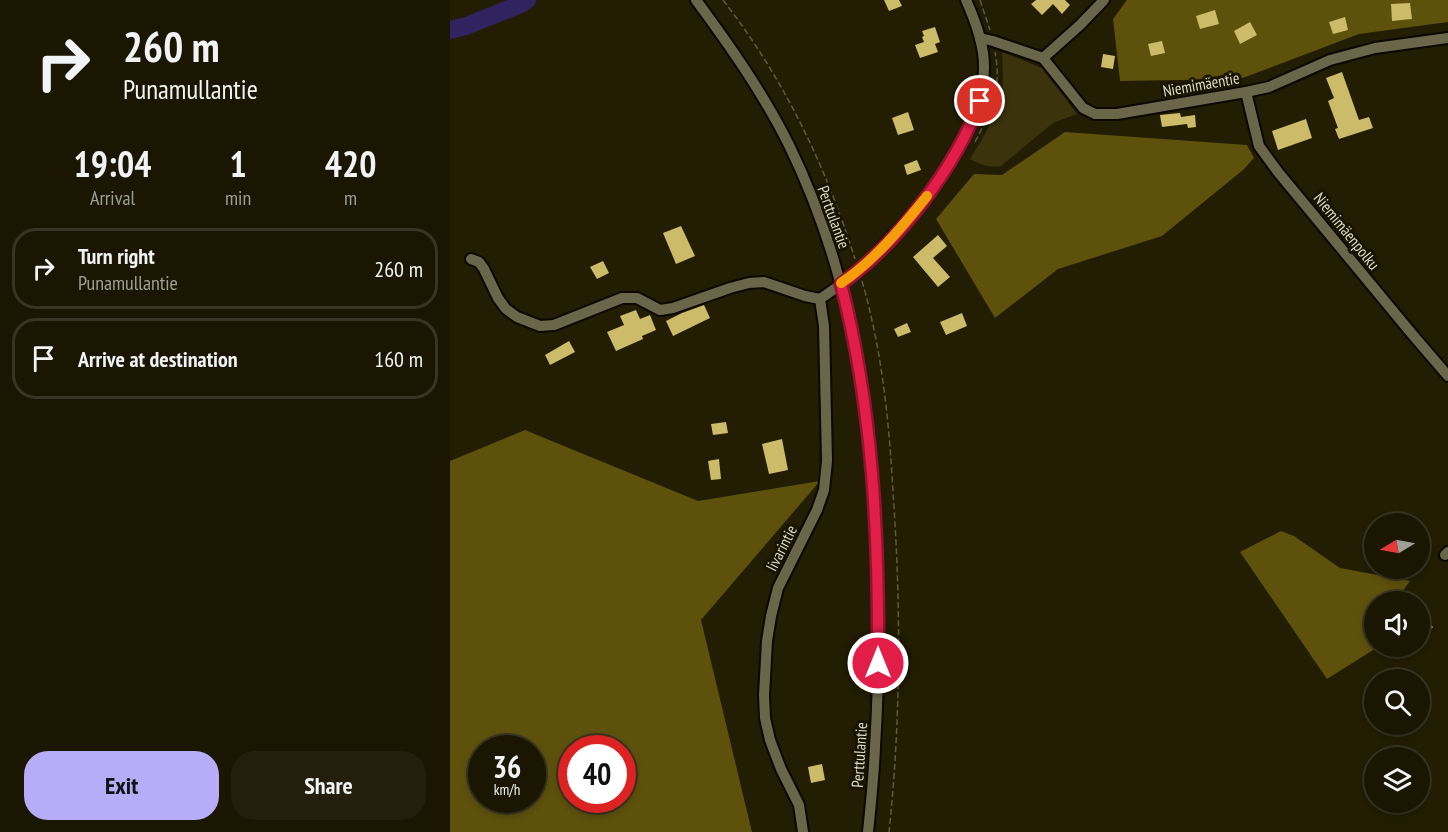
<!DOCTYPE html>
<html lang="en">
<head>
<meta charset="utf-8">
<style>
  :root { --surface:#1a1602; --page:#231f0c; --text:#f1f3f6; --muted:#9f9f99; --line:#383524; --accent:#b6acf8 }
  body { margin:0; font-family:"PT Sans Narrow",sans-serif; background:var(--page); color:var(--text); height:100vh; display:flex; flex-direction:column; font-size:22px; white-space:nowrap }
  * { box-sizing:border-box; margin:0 }
  p { font-size:20px; color:var(--muted) }
  .icon { flex:none; width:33px; height:33px; fill:none; stroke:currentColor; stroke-width:2; stroke-linecap:round; stroke-linejoin:round }
  .map { position:relative; flex:1; overflow:hidden }
  .drawer { display:flex; flex-direction:column; background:var(--surface); width:450px }
  .drawer>* { flex:none }
  .banner { background:#1a1602; color:var(--text); overflow:hidden }
  .needle { width:39px; rotate:260deg }
  .buttons { position:absolute; left:914px; top:513px; display:grid; gap:12px }
  .buttons a { display:grid; place-items:center; width:66px; height:66px; border-radius:50%; background:var(--surface); box-shadow:0 3px 9px #0003,0 0 0 2px var(--line); font-size:30px }
  .speed { position:absolute; left:18px; top:735px; display:flex; gap:12px; font-size:30px; font-weight:700; text-align:center }
  .speed>* { display:grid; place-content:center; width:78px; height:78px; border-radius:50%; background:var(--surface); box-shadow:0 3px 9px #0003,0 0 0 2px var(--line); line-height:1 }
  .speed small { font-size:15px; font-weight:400 }
  .speed .limit { border:9px solid #d22; background:#fff; color:#111 }
  .pin { position:absolute; display:grid; place-items:center; width:51px; height:51px; color:#fff; margin:-26px; border:3px solid #fff; border-radius:50%; box-shadow:0 2px 6px #0007 }
  .me { position:absolute; width:66px; margin:-33px; rotate:0deg; stroke-linejoin:round; filter:drop-shadow(0 0 4px #0008) }
  .turn { display:flex; align-items:center; gap:21px; height:126px; padding:0 24px; font-size:27px }
  .turn .icon { width:78px; height:78px; stroke-width:2.5 }
  .turn b { display:block; font-size:42px; line-height:51px }
  .eta { display:flex; justify-content:space-evenly; align-items:center; height:102px; text-align:center }
  .eta b { font-size:36px; font-weight:700; line-height:42px }
  .cta { display:flex; gap:12px; margin-top:auto; padding:12px 24px }
  .cta a { flex:1; height:69px; border-radius:24px; background:var(--accent); color:#111; font-size:24px; font-weight:700; line-height:69px; text-align:center }
  .cta a+a { background:var(--page); color:var(--text) }
  ul { padding:0; list-style:none }
  li { display:flex; align-items:center; gap:18px; height:81px; margin:0 12px 9px; padding:0 12px; border:3px solid var(--line); border-radius:24px }
  li div { flex:1 }
  li b { display:block; font-size:22px }
  li em { font-style:normal }
  main { display:flex; flex:1; min-height:0 }
  .map>svg:first-child { display:block }
  .green { fill:#3a330c }
  .forest { fill:#5d510c; fill-rule:evenodd }
  .lines { fill:none; stroke-linecap:round; stroke-linejoin:round }
  .river { stroke:#312260; stroke-width:18 }
  .building { fill:#ccbc6a }
  .minor-casing { stroke:#0c0700; stroke-width:14 }
  .path { stroke:#5e5a43; stroke-width:1.5; stroke-dasharray:6 3; stroke-linecap:butt }
  .minor { stroke:#6b664a; stroke-width:10 }
  .route-casing { stroke:#92132f; stroke-width:15 }
  .route { stroke:#e11d48; stroke-width:10 }
  .slow { stroke:#f59e0b; stroke-width:10 }
  .labels { text-anchor:middle; dominant-baseline:central; stroke-width:6; stroke-linejoin:round; paint-order:stroke }
  .street-label { font-size:16px; fill:#dedbcb; stroke:#191400 }
</style>
</head>
<body>
<main>
<section class="drawer">
<div class="banner">
<div class="turn"><svg class="icon" aria-label="right" viewBox="0 0 24 24"><path d="M7 20v-9h11M14 6l5 5-5 5"/></svg><div><b>260 m</b>Punamullantie</div></div>
</div>
<div class="eta">
<div><b>19:04</b><p>Arrival</p></div>
<div><b>1</b><p>min</p></div>
<div><b>420</b><p>m</p></div>
</div>
<ul>
<li><svg class="icon" aria-label="right" viewBox="0 0 24 24"><path d="M7 20v-9h11M14 6l5 5-5 5"/></svg><div><b>Turn right</b><p>Punamullantie</p></div><em>260 m</em></li>
<li><svg class="icon" aria-label="arrive" viewBox="0 0 24 24"><path d="M6 21V4h12l-3 4 3 4H6"/></svg><div><b>Arrive at destination</b></div><em>160 m</em></li>
</ul>
<div class="cta"><a>Exit</a><a>Share</a></div>
</section>
<div class="map">
<svg width="998" height="832" viewBox="0 0 998 832">
  <rect width="100%" height="100%" fill="#221d03"/>
  <path class="green" d="M 552,52 L 592,68 L 627,114 L 603,123 L 551,166 C 538,168 531,165 520,159 C 532,140 548,113 552,90 C 554,77 552,64 552,52 Z"/>
  <g class="forest">
    <polygon points="677,0 998,0 998,22 909,34 790,79 670,81 663,19"/>
    <polygon points="615,132 797,145 804,158 793,170 712,236 608,269 545,318 486,219 524,174 552,175"/>
    <path d="M 75,430 L 248,501 L 370,481 L 251,620 L 302,832 L 0,832 L 0,461 ZM 32,748 L 82,748 L 82,800 L 32,800 ZM 122,748 L 172,748 L 172,800 L 122,800 Z"/>
    <polygon points="831,531 844,536 890,568 960,581 945,601 924,602 924,646 928,647 877,679 790,552"/>
  </g>
  <g class="lines">
    <polyline class="river" points="0,30 16,26 71,4 77,0"/>
  </g>
  <g class="building">
    <polygon points="434,0 449,0 452,6 439,11"/>
    <polygon points="586,0 615,0 620,5 612,14 603,4 592,15 581,4"/>
    <polygon points="960,3 962,19 942,21 941,4"/>
    <polygon points="765,10 769,24 750,29 746,16"/>
    <polygon points="895,17 898,30 883,34 879,22"/>
    <polygon points="800,22 807,35 790,44 784,31"/>
    <polygon points="485,27 490,42 485,44 488,52 470,58 465,45 474,42 472,37 474,36 472,31"/>
    <polygon points="712,41 715,53 701,56 698,44"/>
    <polygon points="653,54 665,56 663,69 651,67"/>
    <polygon points="892,72 909,120 919,117 923,128 889,139 885,129 888,128 878,101 884,98 876,78"/>
    <polygon points="458,112 464,130 448,135 442,118"/>
    <polygon points="730,113 731,117 745,115 746,127 738,128 737,124 712,127 710,115"/>
    <polygon points="856,119 862,138 828,150 822,131"/>
    <polygon points="467,160 471,170 457,175 454,165"/>
    <polygon points="231,226 245,256 226,264 213,233"/>
    <polygon points="488,235 497,246 483,258 500,277 488,287 463,257"/>
    <polygon points="153,261 159,273 147,279 140,267"/>
    <polygon points="254,305 260,318 223,336 216,321 232,313"/>
    <polygon points="186,310 190,319 200,315 206,330 192,336 193,339 166,351 157,332 174,325 170,316"/>
    <polygon points="512,313 517,326 496,335 490,322"/>
    <polygon points="457,323 461,332 448,337 444,329"/>
    <polygon points="119,341 125,352 100,365 95,355"/>
    <polygon points="276,422 278,433 263,435 261,424"/>
    <polygon points="332,439 338,470 319,474 312,444"/>
    <polygon points="269,459 271,479 261,480 258,461"/>
    <polygon points="969,611 983,627 969,640"/>
    <polygon points="372,764 375,780 361,783 358,767"/>
  </g>
  <g class="lines">
    <defs>
      <g id="minor">
        <path d="M 246,0 C 280,46 313,93 339,145 C 396,262 418,386 425,514 C 429,591 430,669 425,746 C 424,775 421,803 418,832"/>
        <polyline points="530,38 543,41 593,58 633,108 645,114 667,114 796,92 819,87 880,60 925,48 998,38"/>
        <polyline points="593,58 630,25 654,0"/>
        <polyline points="796,92 809,146 828,172 962,334 998,376"/>
        <polyline points="21,259 29,262 34,269 48,298 56,309 67,317 90,326 104,325 172,298 187,298 210,310 223,308 280,288 299,283 314,282 355,296 370,299"/>
        <polyline points="995,555 998,552"/>
        <path d="M 353,832 L 349,805 L 331,769 L 320,740 L 315,718 L 314,695 L 317,641 L 321,616 L 328,588 L 367,510 L 374,490 L 377,461 L 374,326 L 370,299 C 383,290 396,281 408,272 C 416,265 423,257 430,249 C 474,206 535,130 534,66 C 534,43 525,20 516,0"/>
      </g>
    </defs>
    <use href="#minor" class="minor-casing"/>
    <g class="path">
      <path d="M 273,0 C 333,77 376,166 405,259"/>
      <polyline points="530,0 540,30"/>
      <path d="M 525,142 C 541,112 552,87 545,52"/>
      <polyline points="383,225 393,221"/>
      <path d="M 412,281 C 432,350 439,421 443,492 C 451,605 451,719 439,832"/>
    </g>
    <use href="#minor" class="minor"/>
  </g>
  <g class="lines">
    <defs>
      <path id="route" d="M 428,663 C 429,536 423,408 391,284 C 448,243 506,167 530,101"/>
    </defs>
    <use href="#route" class="route-casing"/>
    <use href="#route" class="route"/>
    <path class="slow" d="M 391,283 C 425,260 452,227 477,196"/>
  </g>
  <g class="labels">
    <g class="street-label">
      <text transform="translate(751 84) rotate(-10)">Niemimäentie</text>
      <text transform="translate(384 217) rotate(70)">Perttulantie</text>
      <text transform="translate(897 231) rotate(51)">Niemimäenpolku</text>
      <text transform="translate(331 548) rotate(-63)">Iivarintie</text>
      <text transform="translate(409 755) rotate(-86)">Perttulantie</text>
    </g>
  </g>
</svg>
<div class="buttons">
<a><svg class="needle" viewBox="-14 -14 28 28"><path d="M0-13l5 13h-10z" fill="#e53935"/><path d="M0 13l5-13h-10z" fill="#9f9f99"/></svg></a>
<a><svg class="icon" aria-label="sound" viewBox="0 0 24 24"><path d="M4 9h4l5-4v14l-5-4H4zM17 9q2 3 0 6"/></svg></a>
<a><svg class="icon" aria-label="search" viewBox="0 0 24 24"><circle cx="10" cy="10" r="6"/><path d="M15 15l6 6"/></svg></a>
<a><svg class="icon" aria-label="layers" viewBox="0 0 24 24"><path d="M12 4l9 5-9 5-9-5zM3 14l9 5 9-5"/></svg></a>
</div>
<div class="speed"><div>36<small>km/h</small></div><div class="limit">40</div></div>
<div class="pin" style="left:530px;top:101px;background:#d93025"><svg class="icon" aria-label="arrive" viewBox="0 0 24 24"><path d="M6 21V4h12l-3 4 3 4H6"/></svg></div>
<svg class="me" style="left:428px;top:663px" viewBox="-20 -20 40 40"><circle r="17" fill="#e11d48" stroke="#fff" stroke-width="3"/><path d="M0-11L8 9 0 5-8 9z" fill="#fff"/></svg>
</div>
</main>
</body>
</html>
